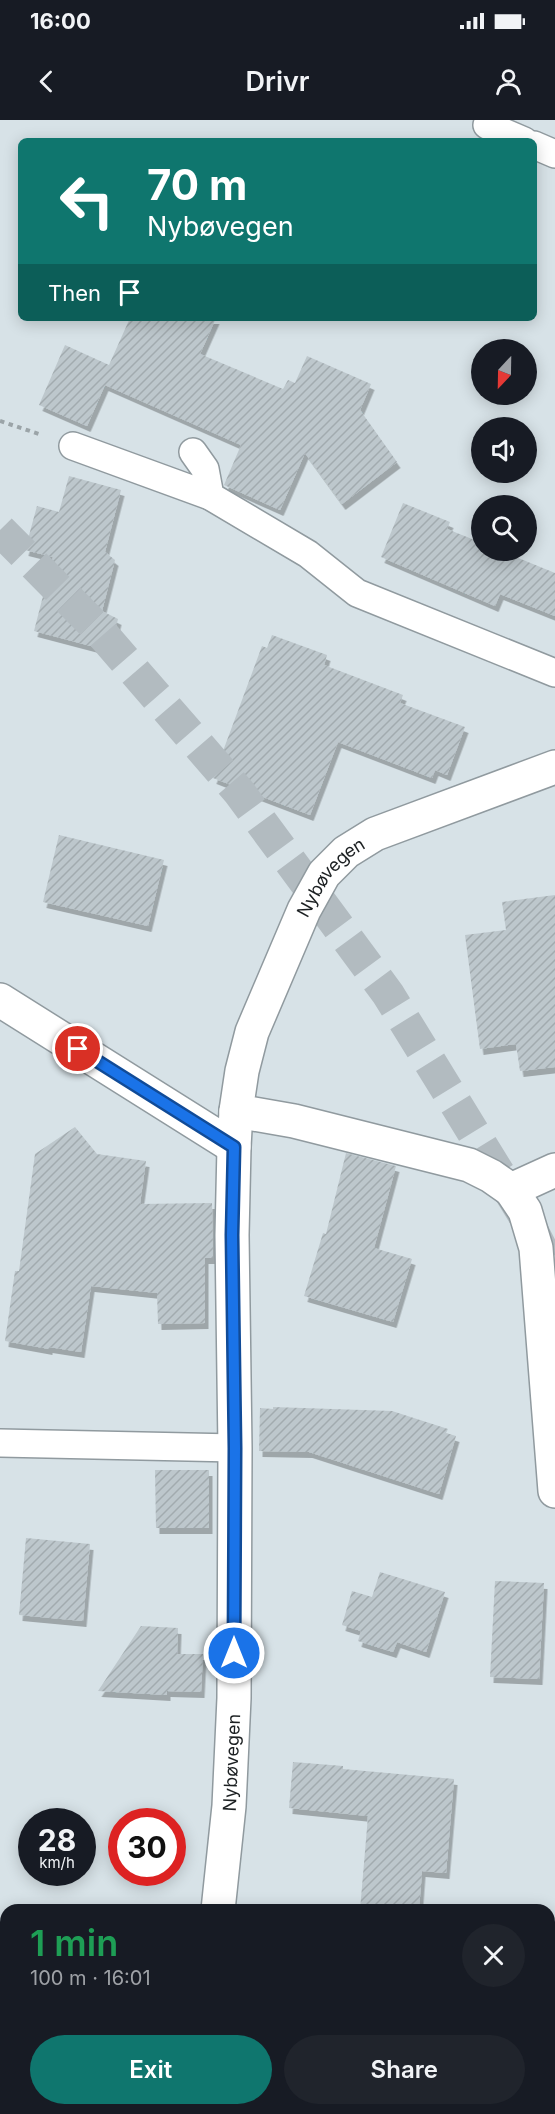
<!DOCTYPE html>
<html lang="en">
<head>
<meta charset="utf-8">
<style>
  :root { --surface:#171b24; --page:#20242c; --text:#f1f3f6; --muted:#9ea1a6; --accent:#0f766e }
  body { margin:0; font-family:Inter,sans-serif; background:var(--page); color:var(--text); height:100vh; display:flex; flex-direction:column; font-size:22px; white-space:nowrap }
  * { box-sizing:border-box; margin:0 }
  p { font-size:20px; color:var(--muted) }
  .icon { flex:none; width:33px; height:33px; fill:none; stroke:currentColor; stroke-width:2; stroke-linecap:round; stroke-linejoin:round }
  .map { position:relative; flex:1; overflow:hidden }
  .details { position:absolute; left:0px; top:1784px; width:555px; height:212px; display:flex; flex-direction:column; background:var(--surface); border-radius:18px 18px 0 0; box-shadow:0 3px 15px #0003 }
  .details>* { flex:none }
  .top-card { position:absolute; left:18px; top:18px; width:519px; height:183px; border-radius:9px; box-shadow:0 3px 15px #0003; background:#0f766e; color:#fff; overflow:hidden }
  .needle { width:39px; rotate:202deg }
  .fabs { position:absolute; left:471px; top:219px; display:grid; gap:12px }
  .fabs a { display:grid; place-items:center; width:66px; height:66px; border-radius:50%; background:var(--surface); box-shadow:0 3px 15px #0003; font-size:30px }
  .speed { position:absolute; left:18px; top:1688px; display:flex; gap:12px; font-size:30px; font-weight:700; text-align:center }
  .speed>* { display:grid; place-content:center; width:78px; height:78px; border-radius:50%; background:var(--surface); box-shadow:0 3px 15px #0003; line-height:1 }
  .speed small { font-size:15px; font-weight:400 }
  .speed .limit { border:9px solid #d22; background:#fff; color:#111 }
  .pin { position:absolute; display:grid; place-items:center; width:51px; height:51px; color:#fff; margin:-26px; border:3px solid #fff; border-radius:50%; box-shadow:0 2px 6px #0007 }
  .me { position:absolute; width:66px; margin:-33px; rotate:0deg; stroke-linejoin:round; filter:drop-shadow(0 0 4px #0008) }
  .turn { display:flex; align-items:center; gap:21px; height:126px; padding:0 30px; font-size:27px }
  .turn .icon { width:78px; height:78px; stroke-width:2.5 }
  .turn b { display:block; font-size:42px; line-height:51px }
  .then { display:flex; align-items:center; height:57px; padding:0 30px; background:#0003; gap:12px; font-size:22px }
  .round { display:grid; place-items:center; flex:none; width:63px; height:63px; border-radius:32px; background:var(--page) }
  .summary { display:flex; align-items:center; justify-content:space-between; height:102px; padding:0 30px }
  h1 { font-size:36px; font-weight:600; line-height:45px; color:#1e9e55 }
  .button { display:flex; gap:12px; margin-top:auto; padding:12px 30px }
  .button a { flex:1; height:69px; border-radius:36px; background:var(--accent); color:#fff; font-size:24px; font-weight:600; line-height:69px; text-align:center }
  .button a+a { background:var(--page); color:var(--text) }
  .status { display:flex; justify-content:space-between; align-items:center; height:42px; padding:0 30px; background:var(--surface); direction:ltr }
  .status svg { height:16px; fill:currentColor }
  header { display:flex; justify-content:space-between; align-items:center; height:78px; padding:0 30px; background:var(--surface); font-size:27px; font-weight:600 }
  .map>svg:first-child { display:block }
  .building { fill:url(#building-hatch); filter:url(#shadow) }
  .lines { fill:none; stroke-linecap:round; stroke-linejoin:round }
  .primary-tunnel { stroke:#b2bbc0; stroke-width:33; stroke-dasharray:33 16; stroke-linecap:butt }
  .service-casing { stroke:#909a9f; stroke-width:30 }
  .minor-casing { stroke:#909a9f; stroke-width:36 }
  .path { stroke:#9ba4a8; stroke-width:4; stroke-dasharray:4.5 4.5; stroke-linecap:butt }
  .service { stroke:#fff; stroke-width:27 }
  .minor { stroke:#fff; stroke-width:33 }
  .route-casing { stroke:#114b97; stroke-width:15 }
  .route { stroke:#1a73e8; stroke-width:10 }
  .labels { text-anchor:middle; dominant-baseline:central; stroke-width:5; stroke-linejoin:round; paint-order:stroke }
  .street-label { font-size:18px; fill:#1c2022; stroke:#e4eff4 }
</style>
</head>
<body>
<div class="status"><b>16:00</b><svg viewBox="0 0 49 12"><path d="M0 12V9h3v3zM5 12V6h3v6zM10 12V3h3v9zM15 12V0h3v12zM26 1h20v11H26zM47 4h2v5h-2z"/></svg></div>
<header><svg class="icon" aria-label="back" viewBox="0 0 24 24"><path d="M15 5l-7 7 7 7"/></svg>Drivr<svg class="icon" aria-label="person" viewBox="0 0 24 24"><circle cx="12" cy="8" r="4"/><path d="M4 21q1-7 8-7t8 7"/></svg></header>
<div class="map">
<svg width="555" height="1994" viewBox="0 0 555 1994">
  <defs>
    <pattern id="building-hatch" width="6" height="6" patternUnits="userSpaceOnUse" patternTransform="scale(1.5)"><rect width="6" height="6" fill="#bdc7cc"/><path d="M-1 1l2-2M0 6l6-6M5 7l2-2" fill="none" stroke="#a2abaf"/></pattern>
    <filter id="shadow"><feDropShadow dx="3.5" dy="6" stdDeviation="0" flood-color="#0004"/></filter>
  </defs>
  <rect width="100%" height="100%" fill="#d7e2e7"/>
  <g class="building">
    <polygon points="130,198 216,198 200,234 283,269 288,260 295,263 307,236 371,264 360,290 397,342 342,384 305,333 280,390 224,365 241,325 105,265 87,306 39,285 65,225 109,245"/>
    <polygon points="69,356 121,370 105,432 115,440 102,491 118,499 110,531 34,511 53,437 25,430 37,386 59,392"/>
    <polygon points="403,383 450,402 447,409 482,423 482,430 499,430 555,453 555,496 500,474 495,486 381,437"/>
    <polygon points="272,515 327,535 324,545 403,575 400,583 465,607 447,655 435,650 432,658 338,622 310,695 213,658 262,526 267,528"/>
    <polygon points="59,715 164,740 148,806 43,782"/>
    <polygon points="555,775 555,947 520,951 516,924 480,929 465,815 506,810 502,782"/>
    <polygon points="75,1007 97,1034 146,1041 140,1084 212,1083 213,1138 205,1138 205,1203 158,1204 157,1173 91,1166 81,1232 49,1227 49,1229 5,1221 15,1151 19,1151 35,1034"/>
    <polygon points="346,1033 396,1046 374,1128 412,1139 393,1202 304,1176 323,1113 326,1114"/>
    <polygon points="273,1287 392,1291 448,1309 446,1313 456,1316 439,1374 309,1332 259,1331 260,1288 273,1289"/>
    <polygon points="155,1350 209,1350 209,1408 156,1408"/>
    <polygon points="26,1418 90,1424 83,1501 19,1495"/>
    <polygon points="380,1452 445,1472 426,1532 397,1522 393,1532 358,1521 361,1511 342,1505 352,1471 372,1477"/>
    <polygon points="495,1461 544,1463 539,1559 490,1557"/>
    <polygon points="141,1506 178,1508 177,1534 203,1534 201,1572 167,1571 167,1575 98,1571"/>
    <polygon points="293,1642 343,1646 343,1649 454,1659 446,1753 422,1751 419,1790 360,1790 368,1696 289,1688"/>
  </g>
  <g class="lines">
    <polyline class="primary-tunnel" points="0,410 97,508 239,672 388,874 523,1093 555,1156"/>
    <defs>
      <g id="service">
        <polyline points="487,5 524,21"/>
        <polyline points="534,25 555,34"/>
        <polyline points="73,326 210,376"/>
        <polyline points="193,332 205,349 210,376 308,434 357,473 555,553"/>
        <polyline points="0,1323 235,1328"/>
        <polyline points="0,1954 6,1961"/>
      </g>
      <g id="minor">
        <polyline points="0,880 234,1027"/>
        <polyline points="236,991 294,1001 469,1045 491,1056 511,1070 555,1050"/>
        <polyline points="511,1070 525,1091 536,1128 555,1371"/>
        <path id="s1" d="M 218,1790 L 229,1686 L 234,1578 L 235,1328 L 232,1115 L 234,1027 L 236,991 L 242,951 L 252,912 L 304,790 L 324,754 L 346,732 L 375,714 L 555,647"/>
        <polyline points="191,1994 192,1989"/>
      </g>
    </defs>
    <use href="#service" class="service-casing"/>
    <use href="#minor" class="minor-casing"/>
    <polyline class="path" points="0,301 39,314"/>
    <use href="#service" class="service"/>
    <use href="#minor" class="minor"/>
  </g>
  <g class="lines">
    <defs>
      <polyline id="route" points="78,929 234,1027 232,1115 235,1328 234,1533"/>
    </defs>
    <use href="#route" class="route-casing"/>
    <use href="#route" class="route"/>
  </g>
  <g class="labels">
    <g class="street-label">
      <text stroke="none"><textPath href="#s1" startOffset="1056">Nybøvegen</textPath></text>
      <text stroke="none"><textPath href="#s1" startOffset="148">Nybøvegen</textPath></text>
    </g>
  </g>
</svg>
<div class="fabs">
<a><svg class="needle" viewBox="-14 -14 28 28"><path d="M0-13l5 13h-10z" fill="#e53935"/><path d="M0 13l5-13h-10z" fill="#9ea1a6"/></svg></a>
<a><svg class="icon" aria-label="sound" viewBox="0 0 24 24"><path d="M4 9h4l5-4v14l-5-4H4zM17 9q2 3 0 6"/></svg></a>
<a><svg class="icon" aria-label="search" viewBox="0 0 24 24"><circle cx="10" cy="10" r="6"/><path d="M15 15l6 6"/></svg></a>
</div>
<div class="speed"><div>28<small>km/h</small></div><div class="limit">30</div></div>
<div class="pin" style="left:78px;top:929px;background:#d93025"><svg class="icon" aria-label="arrive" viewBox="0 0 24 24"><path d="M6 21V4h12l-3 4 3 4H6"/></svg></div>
<svg class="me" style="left:234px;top:1533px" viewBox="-20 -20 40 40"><circle r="17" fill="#1a73e8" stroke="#fff" stroke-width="3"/><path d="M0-11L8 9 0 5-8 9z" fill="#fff"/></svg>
<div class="top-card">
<div class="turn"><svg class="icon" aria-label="left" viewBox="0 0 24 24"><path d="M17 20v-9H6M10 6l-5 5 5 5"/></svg><div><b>70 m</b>Nybøvegen</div></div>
<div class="then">Then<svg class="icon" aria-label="arrive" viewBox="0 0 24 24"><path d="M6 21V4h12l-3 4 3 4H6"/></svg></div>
</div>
<section class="details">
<div class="summary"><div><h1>1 min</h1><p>100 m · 16:01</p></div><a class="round"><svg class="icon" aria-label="close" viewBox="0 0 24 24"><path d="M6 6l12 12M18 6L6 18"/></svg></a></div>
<div class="button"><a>Exit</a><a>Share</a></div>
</section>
</div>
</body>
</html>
